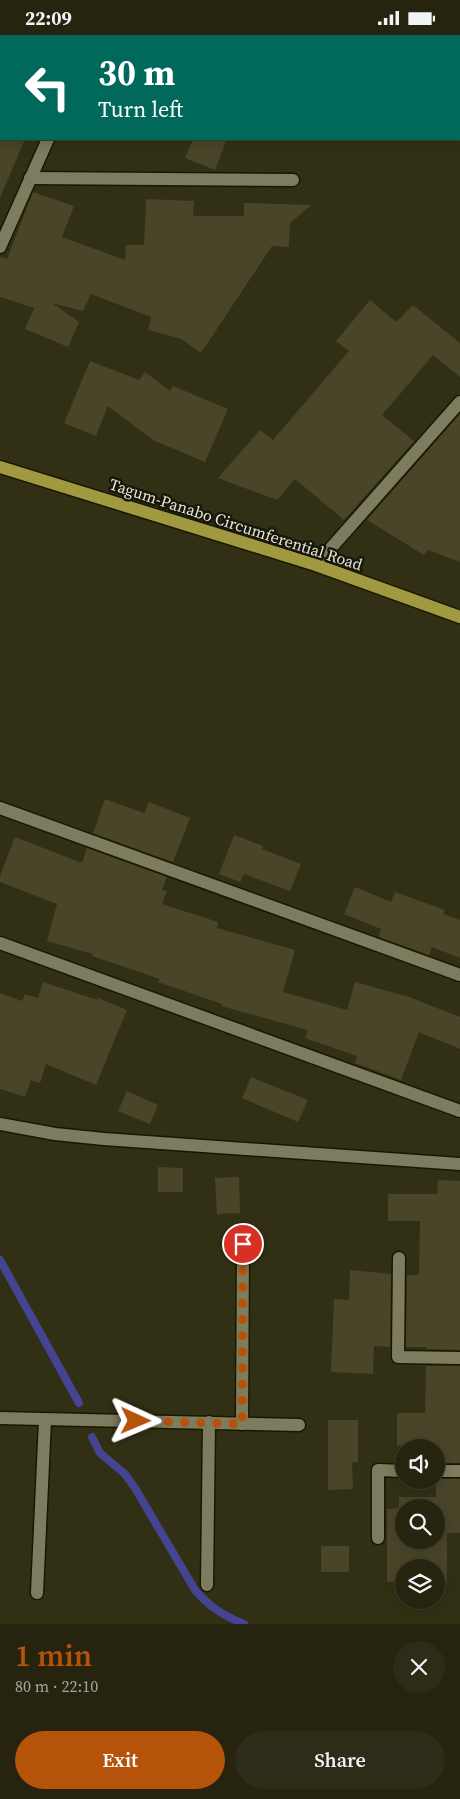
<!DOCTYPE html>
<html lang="en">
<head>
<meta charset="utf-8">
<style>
  :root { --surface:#26240f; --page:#2e2c18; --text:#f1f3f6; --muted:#a4a49e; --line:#42412f; --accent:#b45309 }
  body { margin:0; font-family:"Source Serif 4",serif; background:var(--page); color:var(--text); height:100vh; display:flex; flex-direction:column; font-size:19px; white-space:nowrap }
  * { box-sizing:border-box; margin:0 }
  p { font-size:16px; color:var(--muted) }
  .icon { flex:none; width:28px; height:28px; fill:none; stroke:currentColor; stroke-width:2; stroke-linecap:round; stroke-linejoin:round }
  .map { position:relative; height:1589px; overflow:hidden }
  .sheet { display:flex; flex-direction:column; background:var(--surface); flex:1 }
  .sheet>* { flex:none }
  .top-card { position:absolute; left:0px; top:0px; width:460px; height:105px; box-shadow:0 2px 12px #0003,0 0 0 1px var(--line); background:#00695c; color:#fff; overflow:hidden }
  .buttons { position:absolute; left:395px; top:1404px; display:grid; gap:10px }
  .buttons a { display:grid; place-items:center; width:50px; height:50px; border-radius:50%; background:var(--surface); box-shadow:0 2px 12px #0003,0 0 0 1px var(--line); font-size:25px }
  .pin { position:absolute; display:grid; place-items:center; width:42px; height:42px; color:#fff; margin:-21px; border:2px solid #fff; border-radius:50%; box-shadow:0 1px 5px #0007 }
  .me { position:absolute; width:55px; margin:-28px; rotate:91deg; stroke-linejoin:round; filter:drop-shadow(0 0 4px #0008) }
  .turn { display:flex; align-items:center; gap:18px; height:105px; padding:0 15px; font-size:22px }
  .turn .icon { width:65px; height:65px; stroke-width:2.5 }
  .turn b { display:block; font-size:35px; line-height:42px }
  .round { display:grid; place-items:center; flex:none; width:52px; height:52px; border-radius:26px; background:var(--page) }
  .overview { display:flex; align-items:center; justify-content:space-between; height:85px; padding:0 15px }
  h1 { font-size:30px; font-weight:600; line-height:38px; color:var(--accent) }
  .action { display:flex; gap:10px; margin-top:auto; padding:10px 15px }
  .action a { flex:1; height:58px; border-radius:30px; background:var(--accent); color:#fff; font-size:20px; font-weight:600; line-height:58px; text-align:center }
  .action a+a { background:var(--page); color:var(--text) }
  .status { display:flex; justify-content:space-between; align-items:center; height:35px; padding:0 25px; background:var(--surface); direction:ltr }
  .status svg { height:14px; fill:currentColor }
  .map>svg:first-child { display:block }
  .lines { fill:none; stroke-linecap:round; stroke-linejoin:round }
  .stream { stroke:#444492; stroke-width:8 }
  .building { fill:#484529; fill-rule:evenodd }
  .minor-casing { stroke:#1a1700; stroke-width:15 }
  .major-casing { stroke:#1a1700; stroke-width:15 }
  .minor { stroke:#7e7c5e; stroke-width:12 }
  .major { stroke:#a0993f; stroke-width:12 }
  .route { stroke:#b45309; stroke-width:9; stroke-dasharray:0 16.2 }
  .labels { text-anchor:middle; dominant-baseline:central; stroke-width:5; stroke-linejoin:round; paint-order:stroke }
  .street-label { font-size:16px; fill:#e8e7d6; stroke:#18170b }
</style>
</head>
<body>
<div class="status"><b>22:09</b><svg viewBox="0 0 49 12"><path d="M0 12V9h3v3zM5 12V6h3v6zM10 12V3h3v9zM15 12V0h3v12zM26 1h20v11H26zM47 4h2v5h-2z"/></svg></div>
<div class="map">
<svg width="460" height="1589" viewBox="0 0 460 1589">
  <rect width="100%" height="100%" fill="#323014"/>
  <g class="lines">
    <g class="stream">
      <polyline points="0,1225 79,1368"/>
      <path d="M 92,1402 L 100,1418 L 125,1439 L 135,1453 L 195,1555 C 210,1572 222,1580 244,1589"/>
    </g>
  </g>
  <g class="building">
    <polygon points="0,104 25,104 0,163"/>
    <polygon points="193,104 227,104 215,135 185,123"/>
    <polygon points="33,157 74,171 62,202 125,225 126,210 144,210 146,164 194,166 193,181 244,181 244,168 311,170 290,188 289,212 272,211 201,318 181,304 148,295 151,282 91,259 83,276 52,268 79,287 68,312 25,294 34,273 0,262 0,222 7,224"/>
    <polygon points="370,265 396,287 413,270 460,308 460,342 433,320 382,380 414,406 344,485 295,444 277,465 218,443 260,395 273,405 349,316 336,306"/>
    <polygon points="90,326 139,345 145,337 170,356 173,351 228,374 205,427 153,405 108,371 96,401 64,388"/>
    <polygon points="460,379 460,527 428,515 424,520 367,485"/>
    <polygon points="105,764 144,778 149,767 190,783 173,827 93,798"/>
    <polygon points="234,800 263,811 262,814 301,829 290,856 244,839 240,847 219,839"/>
    <polygon points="15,802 82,828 87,813 167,842 162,855 167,856 162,869 218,887 217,893 295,915 283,957 347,975 355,947 409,962 460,982 460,1014 419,997 401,1045 355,1028 357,1021 305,1003 308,995 221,971 222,969 158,947 160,944 92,921 93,919 47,906 57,869 0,847 0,841"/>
    <polygon points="355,852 391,867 395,857 445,875 443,879 460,885 460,923 432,912 429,920 379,902 381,894 344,879"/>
    <polygon points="43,947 97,965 98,963 127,975 96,1050 46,1029 40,1048 31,1045 25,1062 0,1054 0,958 22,966 25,959 38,963"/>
    <polygon points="251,1042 308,1065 298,1087 242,1063"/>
    <polygon points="127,1056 158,1070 150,1089 118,1076"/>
    <polygon points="158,1132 183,1133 183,1157 158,1157"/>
    <polygon points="239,1142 240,1178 217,1179 215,1143"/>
    <polygon points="438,1145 460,1146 460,1315 427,1314 427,1312 406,1312 407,1240 419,1240 420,1186 388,1186 388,1159 437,1159"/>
    <polygon points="350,1235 391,1239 390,1312 374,1311 373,1339 331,1337 334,1264 349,1265"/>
    <polygon points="426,1331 460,1331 460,1428 436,1428 436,1412 397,1411 397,1378 425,1378"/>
    <polygon points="328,1385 358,1385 358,1427 352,1427 353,1454 328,1455"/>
    <path d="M 436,1444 L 460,1444 L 460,1498 L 447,1498 L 447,1547 L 436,1547 L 436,1532 L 404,1532 L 404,1547 L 387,1547 L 387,1474 L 399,1473 L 399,1462 L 436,1462 ZM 404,1472 L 436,1472 L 436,1505 L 404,1505 Z"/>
    <rect x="321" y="1511" width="28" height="26"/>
  </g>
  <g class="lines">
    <defs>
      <g id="minor">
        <polyline points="95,1 96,0"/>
        <polyline points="30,143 293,145"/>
        <polyline points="0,212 48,104"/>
        <polyline points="316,530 460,367"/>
        <polyline points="0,773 460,940"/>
        <polyline points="0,908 460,1076"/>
        <polyline points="0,1089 55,1099 104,1104 460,1129"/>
        <polyline points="399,1223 398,1322 460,1323"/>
        <polyline points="0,1383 299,1390"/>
        <polyline points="242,1389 243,1209"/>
        <polyline points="436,1436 460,1436"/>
        <polyline points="378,1503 378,1435 404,1436"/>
        <polyline points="207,1550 209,1387"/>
        <polyline points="37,1558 45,1385"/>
      </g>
      <polyline id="major" points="0,432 316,530 460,582"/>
    </defs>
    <use href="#minor" class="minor-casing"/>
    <use href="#major" class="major-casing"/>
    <use href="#minor" class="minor"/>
    <use href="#major" class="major"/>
  </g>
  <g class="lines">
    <polyline class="route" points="136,1386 242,1389 243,1209"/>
  </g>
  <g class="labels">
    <g class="street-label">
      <text transform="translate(236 489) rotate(18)">Tagum-Panabo Circumferential Road</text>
    </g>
  </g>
</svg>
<div class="buttons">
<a><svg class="icon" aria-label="sound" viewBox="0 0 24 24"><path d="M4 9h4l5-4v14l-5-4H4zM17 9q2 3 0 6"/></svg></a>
<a><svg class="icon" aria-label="search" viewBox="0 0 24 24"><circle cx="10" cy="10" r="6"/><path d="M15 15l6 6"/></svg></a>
<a><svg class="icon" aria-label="layers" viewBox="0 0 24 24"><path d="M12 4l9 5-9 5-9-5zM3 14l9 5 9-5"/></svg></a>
</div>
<div class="pin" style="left:243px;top:1209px;background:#d93025"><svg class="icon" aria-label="arrive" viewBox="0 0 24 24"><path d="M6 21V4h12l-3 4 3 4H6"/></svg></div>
<svg class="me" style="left:136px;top:1386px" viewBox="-20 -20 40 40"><path d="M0-17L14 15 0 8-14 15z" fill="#b45309" stroke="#fff" stroke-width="4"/></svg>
<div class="top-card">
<div class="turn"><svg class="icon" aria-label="left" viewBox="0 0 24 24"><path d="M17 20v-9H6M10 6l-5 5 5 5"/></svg><div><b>30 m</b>Turn left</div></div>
</div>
</div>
<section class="sheet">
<div class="overview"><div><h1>1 min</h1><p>80 m · 22:10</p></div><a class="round"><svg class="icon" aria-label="close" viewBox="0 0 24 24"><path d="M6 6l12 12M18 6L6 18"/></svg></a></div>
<div class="action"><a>Exit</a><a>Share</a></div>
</section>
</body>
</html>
